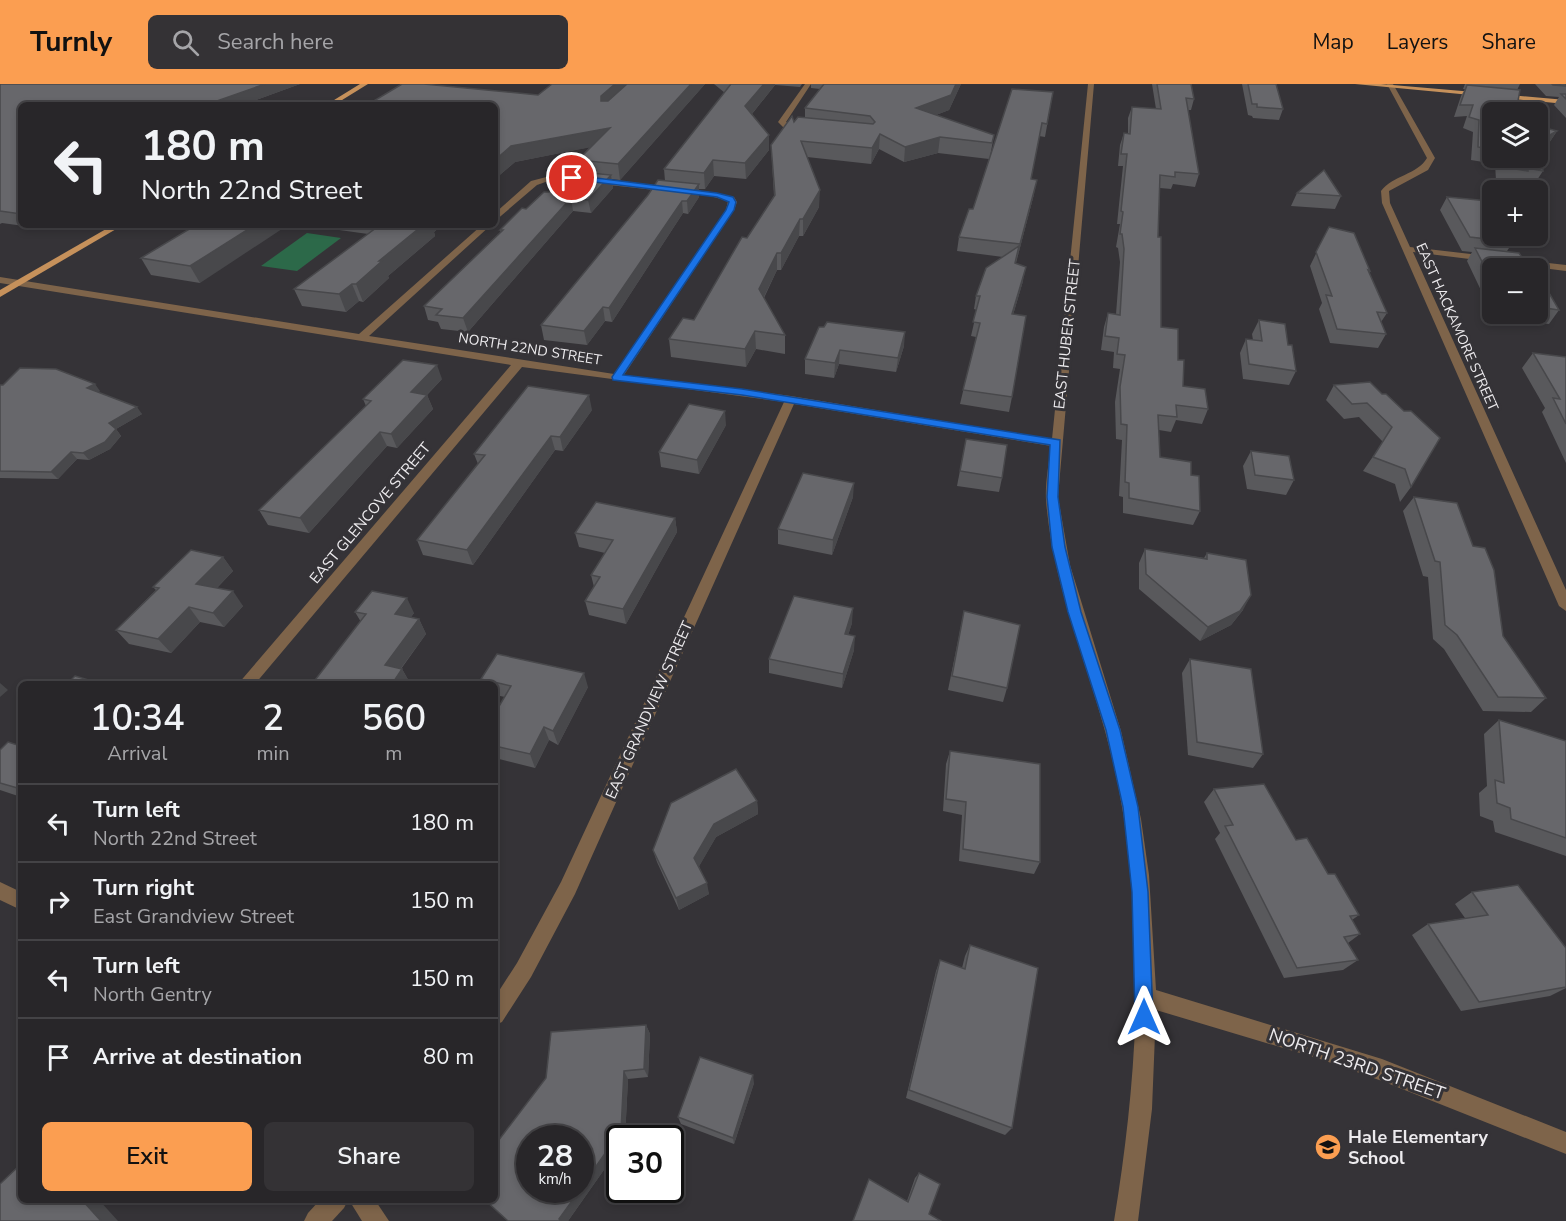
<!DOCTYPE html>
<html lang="en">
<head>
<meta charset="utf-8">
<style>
  :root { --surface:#282629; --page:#343235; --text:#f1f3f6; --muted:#a5a5a8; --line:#444346; --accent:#fb9e51 }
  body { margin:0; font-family:"Nunito Sans",sans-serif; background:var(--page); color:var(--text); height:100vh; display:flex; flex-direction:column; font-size:22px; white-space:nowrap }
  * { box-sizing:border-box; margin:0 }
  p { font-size:20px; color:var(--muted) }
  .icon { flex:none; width:33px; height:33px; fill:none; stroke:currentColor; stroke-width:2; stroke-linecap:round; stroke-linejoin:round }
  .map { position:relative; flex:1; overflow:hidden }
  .panel { position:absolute; left:18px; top:597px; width:480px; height:522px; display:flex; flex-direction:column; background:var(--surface); border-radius:9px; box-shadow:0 3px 9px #0003,0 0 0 2px var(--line) }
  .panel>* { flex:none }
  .hud { position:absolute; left:18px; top:18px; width:480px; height:126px; border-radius:9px; box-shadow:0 3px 9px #0003,0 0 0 2px var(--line); background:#282629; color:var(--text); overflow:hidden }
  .buttons { position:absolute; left:1482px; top:18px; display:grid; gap:12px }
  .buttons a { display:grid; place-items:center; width:66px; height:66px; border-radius:9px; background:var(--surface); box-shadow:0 3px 9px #0003,0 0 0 2px var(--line); font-size:30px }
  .speed { position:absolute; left:516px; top:1041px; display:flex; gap:12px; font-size:30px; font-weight:700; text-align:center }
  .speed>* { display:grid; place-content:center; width:78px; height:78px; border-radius:50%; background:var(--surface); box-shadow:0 3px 9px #0003,0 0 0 2px var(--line); line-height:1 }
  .speed small { font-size:15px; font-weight:400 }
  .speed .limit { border:3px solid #111; border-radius:9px; background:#fff; color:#111 }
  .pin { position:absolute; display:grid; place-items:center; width:51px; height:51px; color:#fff; margin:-26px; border:3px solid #fff; border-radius:50%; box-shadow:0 2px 6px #0007 }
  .me { position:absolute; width:66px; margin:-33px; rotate:0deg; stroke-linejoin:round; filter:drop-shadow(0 0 4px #0008) }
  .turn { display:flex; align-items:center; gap:21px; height:126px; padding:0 24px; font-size:27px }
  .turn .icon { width:78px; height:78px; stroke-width:2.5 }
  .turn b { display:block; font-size:42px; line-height:51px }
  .eta { display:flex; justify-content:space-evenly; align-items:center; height:102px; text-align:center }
  .eta b { font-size:36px; font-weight:600; line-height:42px }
  .primary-button { display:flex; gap:12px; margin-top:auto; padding:12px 24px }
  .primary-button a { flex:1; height:69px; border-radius:9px; background:var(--accent); color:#111; font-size:24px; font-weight:600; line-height:69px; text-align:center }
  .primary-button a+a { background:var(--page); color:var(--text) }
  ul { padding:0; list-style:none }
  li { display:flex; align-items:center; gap:18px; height:78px; padding:0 24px; border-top:2px solid var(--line) }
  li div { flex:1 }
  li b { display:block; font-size:22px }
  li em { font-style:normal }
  header { display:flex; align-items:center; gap:36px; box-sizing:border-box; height:84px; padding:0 30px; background:var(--accent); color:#111 }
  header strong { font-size:28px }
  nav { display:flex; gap:33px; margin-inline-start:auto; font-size:21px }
  .search { width:420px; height:54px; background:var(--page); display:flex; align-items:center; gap:15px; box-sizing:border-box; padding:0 21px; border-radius:9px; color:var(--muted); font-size:22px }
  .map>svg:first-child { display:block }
  .green { fill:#2c6949 }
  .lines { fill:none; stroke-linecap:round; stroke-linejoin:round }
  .minor { fill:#7e644a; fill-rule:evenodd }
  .major { fill:#c6915b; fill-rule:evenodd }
  .wall { fill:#59595c }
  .shaded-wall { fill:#48484b }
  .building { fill:#67676b; stroke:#48484b; stroke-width:1.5 }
  .route { fill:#1a73e8; stroke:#114b97; stroke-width:1.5 }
  .labels { text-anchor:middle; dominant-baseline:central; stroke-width:6; stroke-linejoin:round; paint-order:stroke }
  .far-street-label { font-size:14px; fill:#edebee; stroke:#353337 }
  .street-label { font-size:15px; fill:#edebee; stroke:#353337 }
  .near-street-label { font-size:18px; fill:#edebee; stroke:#353337 }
  .near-poi-label { font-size:18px; font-weight:bold; fill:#edebee; stroke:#353337; text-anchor:start }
</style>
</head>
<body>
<header>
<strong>Turnly</strong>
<div class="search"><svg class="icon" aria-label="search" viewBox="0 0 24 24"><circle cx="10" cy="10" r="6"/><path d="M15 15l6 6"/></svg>Search here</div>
<nav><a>Map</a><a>Layers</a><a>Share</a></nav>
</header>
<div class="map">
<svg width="1566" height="1137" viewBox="0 0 1566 1137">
  <rect width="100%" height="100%" fill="#353337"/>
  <polygon class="green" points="307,149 341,154 297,187 261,182"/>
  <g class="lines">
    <g class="minor">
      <polygon points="805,0 811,0 786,38 810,45 806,47 784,44 778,38"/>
      <path d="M 1088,0 L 1094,0 L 1058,413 L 1070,481 L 1121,647 L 1141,735 L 1149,791 L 1156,906 L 1382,975 L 1566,1048 L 1566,1070 L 1382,997 L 1320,975 L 1156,926 L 1152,1025 L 1138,1137 L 1114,1137 C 1139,986 1148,829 1113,678 C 1093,591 1053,507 1046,416 C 1045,398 1049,379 1051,362 L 794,320 L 575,810 L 531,893 L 502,938 L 495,941 L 495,913 L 517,879 L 561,798 L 784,318 L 522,283 L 255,600 L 238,600 L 511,281 L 0,199 L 0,193 L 359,250 L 482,141 L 491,141 L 369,252 L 614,290 L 726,126 L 728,117 L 710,112 L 554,95 L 537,101 L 495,137 L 495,129 L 531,97 L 554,91 L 710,108 L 734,113 L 737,118 L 734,126 L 624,291 L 791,312 L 1052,355 Z"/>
      <path d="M 1387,0 L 1393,0 L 1435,74 L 1428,86 L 1389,107 L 1390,119 L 1410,163 L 1566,181 L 1566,187 L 1413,168 L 1566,506 L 1566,527 L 1559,522 L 1382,119 L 1381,107 C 1393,91 1417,91 1427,74 Z"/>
      <polygon points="0,798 21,808 21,826 0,816"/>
      <polygon points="320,1116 348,1116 344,1124 332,1137 304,1137 308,1129"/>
      <polygon points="349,1116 375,1116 389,1137 362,1137"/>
    </g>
    <g class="major">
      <polygon points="360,0 368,0 334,21 326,21"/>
      <polygon points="1355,0 1381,0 1566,16 1566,20"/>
      <polygon points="113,141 123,141 0,213 0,206"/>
    </g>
  </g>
  <g class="wall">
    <polygon points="0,0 300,0 245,20 21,21 21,141 35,141 31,143 2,139 0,140"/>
    <polygon points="705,0 620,96 612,95 613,104 591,129 573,127 468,248 441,245 438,238 428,236 424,222 501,149 500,146 526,125 580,88 578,76 590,63 515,78 495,95 495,21 538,11"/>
    <polygon points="714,0 802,0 800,3 775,1 752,30 769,66 746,95 714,92 705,105 699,105 699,113 688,130 683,129 612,238 605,237 587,261 544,256 541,241 665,97 664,85 725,9"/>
    <polygon points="811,0 961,0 949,26 936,31 994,51 990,73 1053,8 1045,53 1039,52 1031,95 1034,110 1016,179 1023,197 1013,231 1012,313 1009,328 960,320 976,253 971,252 977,226 974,225 976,212 1003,173 957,167 959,153 973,125 989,75 938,69 904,78 879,65 871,80 807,73 819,123 803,152 799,152 781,186 777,186 764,214 785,251 785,270 756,265 746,283 671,273 669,255 694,236 774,112 771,61 794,38 805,34 805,24 820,5 811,4"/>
    <polygon points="1152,0 1191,0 1194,15 1191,26 1188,26 1199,90 1195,103 1173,100 1171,105 1160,104 1158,153 1161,243 1178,276 1183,302 1208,325 1202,340 1176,336 1171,348 1159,346 1160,373 1191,391 1200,427 1193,441 1123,429 1123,413 1119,412 1122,356 1116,355 1115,318 1120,285 1113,284 1114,268 1101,266 1104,243 1108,229 1116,230 1120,178 1118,164 1116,163 1120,140 1117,140 1123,82 1118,82 1120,61 1124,49 1128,50 1128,34 1132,23 1156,25"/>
    <polygon points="1242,0 1276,0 1283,25 1279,36 1253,34 1252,32 1248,31"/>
    <polygon points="1465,0 1520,0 1517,6 1492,28 1492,74 1538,74 1538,42 1557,47 1549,59 1541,64 1543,87 1535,99 1522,97 1520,100 1496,96 1495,80 1471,76 1473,48 1463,44 1467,32 1454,33 1461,12 1465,5 1463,5"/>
    <polygon points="1535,0 1566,0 1566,34 1554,21 1559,13 1546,12"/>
    <polygon points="1297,109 1341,112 1335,125 1291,122"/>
    <polygon points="1447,113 1513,158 1507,167 1492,184 1492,219 1487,219 1467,177 1472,168 1462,167 1440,126"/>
    <polygon points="196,141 200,199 151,191 141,174"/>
    <polygon points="303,141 442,141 434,148 435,152 388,192 389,194 363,218 359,217 346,228 302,222 294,205 368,150"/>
    <polygon points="1329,143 1370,187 1369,189 1387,229 1381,238 1386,250 1378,264 1330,259 1319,225 1322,219 1310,182"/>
    <polygon points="1538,195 1559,226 1549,240 1500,234 1498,230 1538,230"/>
    <polygon points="1259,236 1288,261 1296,287 1289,301 1243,295 1240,269 1246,255 1253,256 1252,250"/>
    <polygon points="819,243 904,262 896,288 839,280 834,294 805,290 805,275"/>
    <polygon points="1533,269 1566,273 1566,379 1542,328 1545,324 1522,284"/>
    <polygon points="442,295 427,311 433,325 397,364 387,362 309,449 268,441 259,426 366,322 363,315"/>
    <polygon points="0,301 100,307 98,308 142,330 116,345 121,352 110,365 89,376 77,375 58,395 0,394"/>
    <polygon points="1334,301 1382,310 1411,403 1400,418 1395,400 1363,387 1383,358 1359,333 1344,335 1326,316"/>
    <polygon points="592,326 563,367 555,366 473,481 423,471 417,456 478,380 474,370"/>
    <polygon points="726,341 699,390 661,383 659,368"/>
    <polygon points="966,355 1002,394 999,408 957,402"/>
    <polygon points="1251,367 1294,396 1286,411 1247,405 1243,382"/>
    <polygon points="853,413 832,471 778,460 778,445"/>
    <polygon points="1414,413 1503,552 1546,614 1531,628 1483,627 1444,565 1433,555 1428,493 1423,492 1403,427"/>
    <polygon points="675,434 677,448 626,540 589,531 585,517 594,503 591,491 605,469 579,463 575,449"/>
    <polygon points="1145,465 1204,474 1207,469 1243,526 1231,541 1200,557 1139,505 1139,479"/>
    <polygon points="223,473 233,487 217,504 243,522 224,543 200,538 171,569 129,560 116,546 156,506 153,503"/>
    <polygon points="964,527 1007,604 1003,618 948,606"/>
    <polygon points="355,528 414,529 411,533 419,535 426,550 401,585 402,585 410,599 409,600 312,600 361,538"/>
    <polygon points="852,539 848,551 854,566 842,604 769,589 769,575"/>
    <polygon points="1190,575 1263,670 1253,684 1188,671 1182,589"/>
    <polygon points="481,595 588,603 558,661 549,656 535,684 495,674 495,629 505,613 495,611 495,600 483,600"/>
    <polygon points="1499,636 1566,657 1566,772 1495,748 1493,737 1480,732 1479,709 1487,702 1484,650"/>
    <polygon points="21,662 21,713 0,706 0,666"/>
    <polygon points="950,667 1040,778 1034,790 959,777 962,731 943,727 946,680"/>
    <polygon points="1214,705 1296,756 1328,790 1359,831 1352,836 1360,850 1348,859 1358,876 1343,886 1284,894 1215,755 1220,749 1204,718"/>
    <polygon points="757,717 758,730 716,753 699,782 709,810 679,826 657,778 653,766"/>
    <polygon points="1472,808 1566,864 1566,904 1550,912 1461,927 1412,851 1428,840 1465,834 1455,820"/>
    <polygon points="970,861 1012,1044 1005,1051 906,1014 936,887 940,876 962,884 965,872"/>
    <polygon points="646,941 650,950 648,993 628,995 625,1054 620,1054 620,1063 568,1137 508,1137"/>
    <polygon points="754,999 734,1060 681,1040 678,1033"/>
    <polygon points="919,1089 929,1130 907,1117 915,1094"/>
  </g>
  <g class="shaded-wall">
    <polygon points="265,0 300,0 242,21 217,17"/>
    <polygon points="615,0 633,0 603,26 601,17 601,12"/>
    <polygon points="691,0 705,0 620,96 618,80"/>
    <polygon points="764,0 775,0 775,1 746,37 745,22"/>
    <polygon points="956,0 961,0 949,26 915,39 916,24"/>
    <polygon points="610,44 612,59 515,78 495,95 495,76 511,62"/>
    <polygon points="1557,47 1549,59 1538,66 1541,56"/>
    <polygon points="880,50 879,65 871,80 872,64"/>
    <polygon points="769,51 769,66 746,95 745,79"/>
    <polygon points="940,53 938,69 904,78 905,63"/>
    <polygon points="713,76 714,92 705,105 704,89"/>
    <polygon points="611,91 613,104 591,129 588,116"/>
    <polygon points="1037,96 1034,110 1017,175 1020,160"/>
    <polygon points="699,100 699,113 688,130 687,117"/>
    <polygon points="820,106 819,123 803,152 803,135"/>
    <polygon points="571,114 573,127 468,248 463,234"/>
    <polygon points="682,117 683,129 612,238 609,224"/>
    <polygon points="800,135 799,152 781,186 781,169"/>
    <polygon points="255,141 288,141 200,199 190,182"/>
    <polygon points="423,141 442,141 434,148 435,152 388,192 389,194 363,218 356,200 379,177"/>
    <polygon points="777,169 777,186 759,223 759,205"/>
    <polygon points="1026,183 1023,197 1009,244 1012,230"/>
    <polygon points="352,200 359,217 346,228 339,210"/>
    <polygon points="603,223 605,237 587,261 584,247"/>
    <polygon points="755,247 756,265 746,283 745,265"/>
    <polygon points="905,248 904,262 896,288 898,274"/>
    <polygon points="840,266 839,280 834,294 835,279"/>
    <polygon points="437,281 442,295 416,322 411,308"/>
    <polygon points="95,300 100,307 93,311 87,304"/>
    <polygon points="427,311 433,325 397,364 391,350"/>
    <polygon points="589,311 592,326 563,367 560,353"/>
    <polygon points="137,323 142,330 116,345 121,352 110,365 89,376 83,369 109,339"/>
    <polygon points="725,327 726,341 699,390 697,376"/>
    <polygon points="380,348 387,362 309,449 300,434"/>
    <polygon points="551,352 555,366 473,481 467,466"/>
    <polygon points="71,368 77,375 58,395 51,388"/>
    <polygon points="854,399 853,413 832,471 833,456"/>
    <polygon points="675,434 677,448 626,540 623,525"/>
    <polygon points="223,473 233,487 207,514 196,500"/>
    <polygon points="233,507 243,522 224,543 213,529"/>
    <polygon points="1251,511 1243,526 1231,541 1200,557 1208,543"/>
    <polygon points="407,514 414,529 403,544 395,530"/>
    <polygon points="189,523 200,538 171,569 158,555"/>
    <polygon points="853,524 852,539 844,564 845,550"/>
    <polygon points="419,535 426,550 393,595 385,581"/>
    <polygon points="855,552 854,566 842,604 843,590"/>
    <polygon points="402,585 410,599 409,600 392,600"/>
    <polygon points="584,589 588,603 558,661 553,647"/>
    <polygon points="0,599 8,606 0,613"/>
    <polygon points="544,643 549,656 535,684 530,670"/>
    <polygon points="757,717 758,730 716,753 697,786 694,774 714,740"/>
    <polygon points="707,799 709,810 679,826 676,814"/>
    <polygon points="646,941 650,950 648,993 644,985"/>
    <polygon points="624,987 628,995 625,1054 620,1054 620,1063 568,1137 561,1137 559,1135"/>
    <polygon points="753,991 754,999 734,1060 733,1054"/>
    <polygon points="82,1116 99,1116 118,1137 101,1137"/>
  </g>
  <g class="building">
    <polygon points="0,0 265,0 217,17 246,20 245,21 21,21 21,130 0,127"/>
    <polygon points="402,0 424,0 538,11 552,0 615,0 601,12 601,17 608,17 627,0 691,0 618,80 578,76 610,44 511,62 495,76 495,21 367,21"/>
    <polygon points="731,0 764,0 745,22 769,51 745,79 713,76 704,89 664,85"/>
    <polygon points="824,0 956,0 951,11 916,24 994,51 992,59 940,53 905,63 880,50 872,64 801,57 820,106 803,135 800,135 781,169 777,169 759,205 785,251 755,247 745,265 669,255 683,234 694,236 742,153 747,154 775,111 771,61 792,32 794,38 798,33 873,40 875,38 870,32 805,24"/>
    <polygon points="1157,0 1191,0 1194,15 1186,14 1199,90 1175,88 1175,93 1160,91 1158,153 1161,153 1161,243 1178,245 1178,276 1184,276 1183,302 1205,305 1208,325 1176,321 1177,333 1158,331 1160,373 1191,378 1191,391 1199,392 1200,427 1129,414 1129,399 1125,398 1127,341 1121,340 1120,303 1125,271 1117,270 1119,254 1105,252 1108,229 1120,231 1124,165 1122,150 1120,150 1123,128 1121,127 1127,70 1121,70 1124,49 1130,50 1132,23 1161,25"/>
    <polygon points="1248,0 1276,0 1283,25 1257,23 1257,20 1252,20"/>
    <polygon points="1552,0 1566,0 1566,2 1553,1"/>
    <polygon points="1467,1 1520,6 1516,28 1492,28 1492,66 1478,63 1479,36 1469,33 1473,21 1460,21"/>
    <polygon points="1012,5 1053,8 1047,40 1042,39 1031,95 1037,96 1020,160 959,153 969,125 973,125"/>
    <polygon points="1561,10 1566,10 1566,15"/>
    <polygon points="1538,42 1557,47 1541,56 1543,87 1528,84 1528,87 1504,83 1503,74 1538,74"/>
    <polygon points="1324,86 1341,112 1297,109"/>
    <polygon points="571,87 611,91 588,116 571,114 463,234 436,231 442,225 424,222 503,146 500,146 522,124 526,125 544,108 549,108"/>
    <polygon points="658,96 699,100 687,117 682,117 609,224 603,223 584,247 541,241 648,111"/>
    <polygon points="1447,113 1489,117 1492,124 1492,152 1509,152 1513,158 1470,153"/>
    <polygon points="196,141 255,141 190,182 141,174"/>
    <polygon points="380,141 423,141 379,177 382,177 356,200 352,200 339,210 294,205"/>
    <polygon points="1329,143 1354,149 1370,187 1368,186 1387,229 1377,228 1386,250 1337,245 1326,211 1332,212 1316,168"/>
    <polygon points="1019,162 1015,179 1026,183 1012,230 1026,232 1012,313 963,306 980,239 973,238 980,212 976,212 986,184"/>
    <polygon points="1475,164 1519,169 1529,184 1492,184 1492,197"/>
    <polygon points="1538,195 1541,195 1559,226 1538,223"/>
    <polygon points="1259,236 1285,240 1288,261 1292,261 1296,287 1249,280 1246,255 1262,257"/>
    <polygon points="827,238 905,248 898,274 840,266 835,279 805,275 819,243 824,243"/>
    <polygon points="1533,269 1566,273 1566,340 1553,314 1560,315"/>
    <polygon points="403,276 437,281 411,308 427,311 391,350 380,348 300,434 259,426 371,317 363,315"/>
    <polygon points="20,284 56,285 95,300 87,304 137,323 109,339 116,345 105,358 83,369 71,368 51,388 0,387 0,301 3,301"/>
    <polygon points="1370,298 1382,310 1386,310 1404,327 1411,327 1440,354 1411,403 1405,385 1373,373 1392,343 1367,319 1352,320 1334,301"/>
    <polygon points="528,302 589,311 560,353 551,352 467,466 417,456 485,371 474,370"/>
    <polygon points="689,320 725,327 697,376 659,368"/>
    <polygon points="966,355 1007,361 1002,394 960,387"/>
    <polygon points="1251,367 1289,372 1294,396 1255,391"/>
    <polygon points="803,389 854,399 833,456 778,445"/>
    <polygon points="1414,413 1457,419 1473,462 1485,464 1494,486 1503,552 1546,614 1498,613 1457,551 1445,541 1440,478 1435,477"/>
    <polygon points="596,418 675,434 623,525 585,517 600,493 591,491 613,456 575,449"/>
    <polygon points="1145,465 1207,475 1207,469 1246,476 1251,511 1240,527 1208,543 1146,490"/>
    <polygon points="191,466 223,473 196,500 233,507 213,529 189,523 158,555 116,546 159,504 153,503"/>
    <polygon points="372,507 407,514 395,530 419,535 385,581 402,585 392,600 312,600 366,530 355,528"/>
    <polygon points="794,512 853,524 845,550 855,552 843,590 769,575"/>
    <polygon points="964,527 1020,541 1007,604 952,592"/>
    <polygon points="497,570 584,589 553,647 544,643 530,670 495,662 495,629 511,602 481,595"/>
    <polygon points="1190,575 1251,585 1263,670 1197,658"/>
    <polygon points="75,592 102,600 67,600"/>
    <polygon points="1499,636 1566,657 1566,754 1511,735 1510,724 1497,719 1495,696 1504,699"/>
    <polygon points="8,658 21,662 21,705 0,699 0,666"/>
    <polygon points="950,667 1040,680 1040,778 963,765 966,718 946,715"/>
    <polygon points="736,685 757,717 714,740 694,774 707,799 676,814 653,766 671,719"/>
    <polygon points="1264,700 1296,756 1307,754 1328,790 1335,790 1359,831 1350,832 1360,850 1344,853 1358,876 1297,884 1225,742 1233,741 1214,705"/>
    <polygon points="1518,801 1566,864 1566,903 1479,918 1428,840 1488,831 1472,808"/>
    <polygon points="970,861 1038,884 1012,1044 909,1006 940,876 965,885"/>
    <polygon points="646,941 644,985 624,987 621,1047 580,1105 580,1054 530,1054 530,1106 580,1106 559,1135 561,1137 508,1137 485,1116 495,1116 495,1061 546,994 551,948"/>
    <polygon points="700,973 753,991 733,1054 678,1033"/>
    <polygon points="21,1080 21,1116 82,1116 101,1137 0,1137 0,1100"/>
    <polygon points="919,1089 940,1100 929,1130 941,1137 853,1137 869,1095 908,1118"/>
  </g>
  <polygon class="route" points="572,91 717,109 733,113 736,118 734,126 623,291 742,305 1060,356 1058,413 1065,463 1081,528 1120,646 1138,723 1148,808 1153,933 1151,940 1144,943 1138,940 1135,933 1132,808 1123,723 1106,646 1068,528 1052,463 1047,413 1050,361 742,311 613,296 612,293 726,126 729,118 717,113 569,95"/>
  <defs>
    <symbol id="school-disc" viewBox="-11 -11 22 22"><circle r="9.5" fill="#fb9e51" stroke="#353337"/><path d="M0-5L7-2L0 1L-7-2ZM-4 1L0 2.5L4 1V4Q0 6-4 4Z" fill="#111"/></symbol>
  </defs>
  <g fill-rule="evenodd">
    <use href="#school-disc" x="1313" y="1048" width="30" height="30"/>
  </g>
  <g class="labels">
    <g class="far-street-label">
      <text transform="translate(1457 243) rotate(66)">EAST HACKAMORE STREET</text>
      <text transform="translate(530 265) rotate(9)">NORTH 22ND STREET</text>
    </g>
    <g class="street-label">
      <text transform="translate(1067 250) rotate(-84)">EAST HUBER STREET</text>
      <text transform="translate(370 429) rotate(-50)">EAST GLENCOVE STREET</text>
      <text transform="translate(649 626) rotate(-66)">EAST GRANDVIEW STREET</text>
    </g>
    <g class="near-street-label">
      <text transform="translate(1357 980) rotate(19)">NORTH 23RD STREET</text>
    </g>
    <g class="near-poi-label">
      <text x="1348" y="1053">Hale Elementary<tspan x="1348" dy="21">School</tspan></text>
    </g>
  </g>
</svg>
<div class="buttons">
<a><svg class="icon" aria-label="layers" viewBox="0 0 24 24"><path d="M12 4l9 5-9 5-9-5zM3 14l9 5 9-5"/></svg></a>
<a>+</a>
<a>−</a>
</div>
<div class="speed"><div>28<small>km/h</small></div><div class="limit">30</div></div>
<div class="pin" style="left:572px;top:94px;background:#d93025"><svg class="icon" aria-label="arrive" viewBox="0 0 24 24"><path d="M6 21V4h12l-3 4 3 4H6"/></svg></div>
<svg class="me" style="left:1144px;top:933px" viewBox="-20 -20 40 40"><path d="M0-17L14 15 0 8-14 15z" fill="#1a73e8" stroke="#fff" stroke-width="4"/></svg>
<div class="hud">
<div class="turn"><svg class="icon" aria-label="left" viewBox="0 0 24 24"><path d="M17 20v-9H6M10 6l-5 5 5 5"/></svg><div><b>180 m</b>North 22nd Street</div></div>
</div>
<section class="panel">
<div class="eta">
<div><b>10:34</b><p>Arrival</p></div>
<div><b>2</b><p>min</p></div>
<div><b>560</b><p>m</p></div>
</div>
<ul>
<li><svg class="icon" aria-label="left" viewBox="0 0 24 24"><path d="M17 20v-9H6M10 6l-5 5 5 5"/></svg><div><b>Turn left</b><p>North 22nd Street</p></div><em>180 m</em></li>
<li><svg class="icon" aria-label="right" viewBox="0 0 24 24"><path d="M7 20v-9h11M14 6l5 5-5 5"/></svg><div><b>Turn right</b><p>East Grandview Street</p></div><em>150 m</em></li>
<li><svg class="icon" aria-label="left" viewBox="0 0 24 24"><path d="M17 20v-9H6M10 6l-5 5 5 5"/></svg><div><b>Turn left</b><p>North Gentry</p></div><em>150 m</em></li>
<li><svg class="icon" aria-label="arrive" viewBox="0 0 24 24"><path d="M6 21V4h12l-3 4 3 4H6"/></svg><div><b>Arrive at destination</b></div><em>80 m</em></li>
</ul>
<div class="primary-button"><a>Exit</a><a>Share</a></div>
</section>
</div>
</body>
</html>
